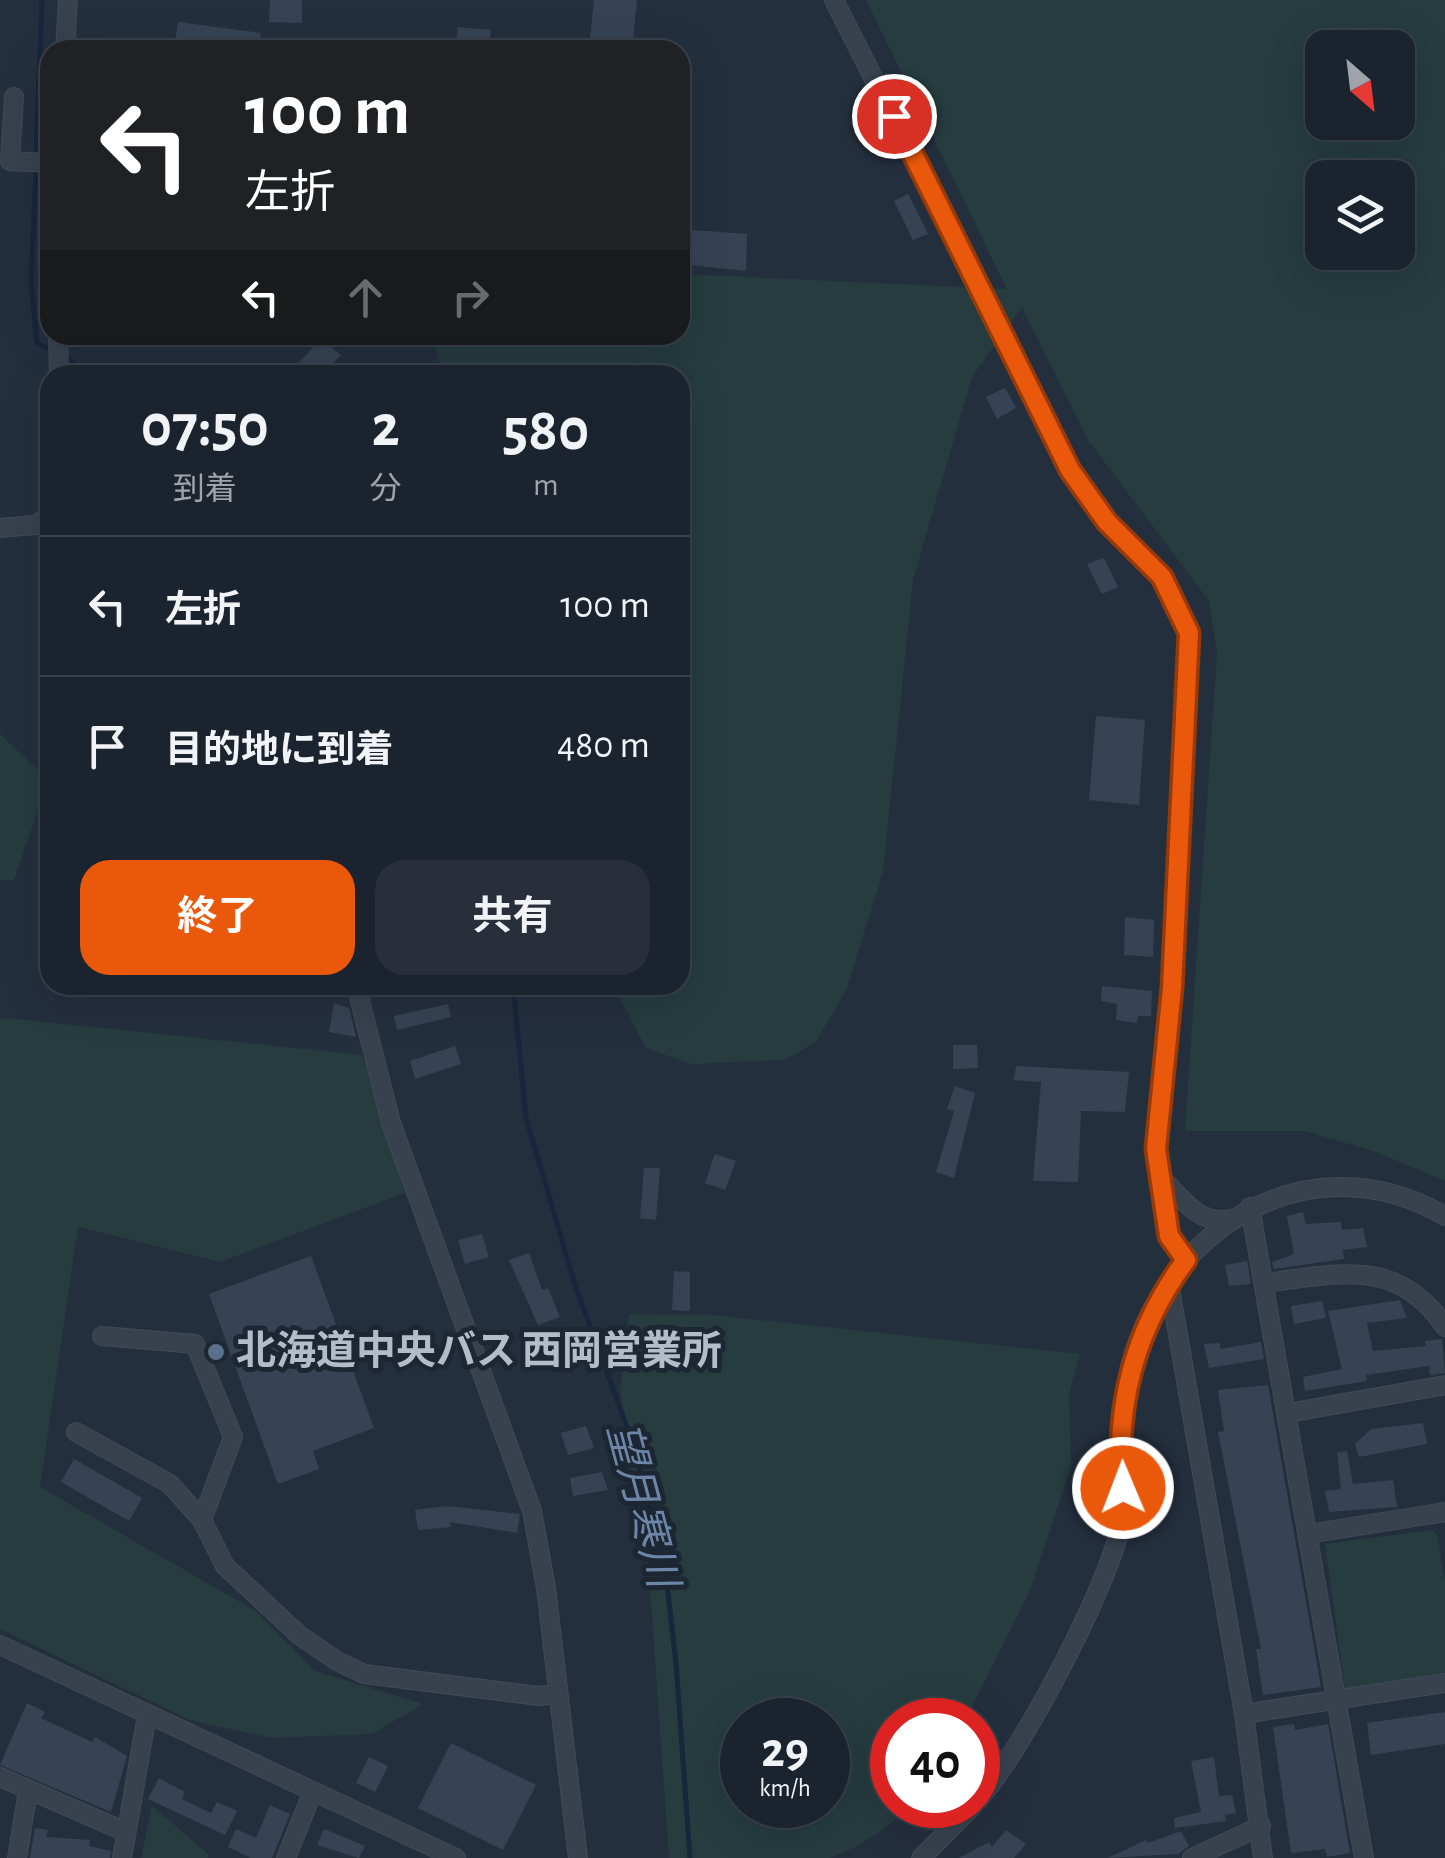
<!DOCTYPE html>
<html lang="ja">
<head>
<meta charset="utf-8">
<style>
  :root { --surface:#1b232e; --page:#282f3a; --text:#f1f3f6; --muted:#a0a4aa; --line:#39404a; --accent:#ea580c }
  body { margin:0; font-family:"Alegreya Sans","Noto Sans JP",sans-serif; background:var(--page); color:var(--text); height:100vh; display:flex; flex-direction:column; font-size:38px; white-space:nowrap }
  * { box-sizing:border-box; margin:0 }
  p { font-size:32px; color:var(--muted) }
  .icon { flex:none; width:55px; height:55px; fill:none; stroke:currentColor; stroke-width:2; stroke-linecap:round; stroke-linejoin:round }
  .map { position:relative; flex:1; overflow:hidden }
  .drawer { position:absolute; left:40px; top:365px; width:650px; height:630px; display:flex; flex-direction:column; background:var(--surface); border-radius:30px; box-shadow:0 10px 40px #0002,0 0 0 2px var(--line) }
  .drawer>* { flex:none }
  .top-card { position:absolute; left:40px; top:40px; width:650px; height:305px; border-radius:30px; box-shadow:0 10px 40px #0002,0 0 0 2px var(--line); background:#202124; color:#fff; overflow:hidden }
  .needle { width:65px; rotate:152deg }
  .buttons { position:absolute; left:1305px; top:30px; display:grid; gap:20px }
  .buttons a { display:grid; place-items:center; width:110px; height:110px; border-radius:20px; background:var(--surface); box-shadow:0 10px 40px #0002,0 0 0 2px var(--line); font-size:50px }
  .speed { position:absolute; left:720px; top:1698px; display:flex; gap:20px; font-size:50px; font-weight:700; text-align:center }
  .speed>* { display:grid; place-content:center; width:130px; height:130px; border-radius:50%; background:var(--surface); box-shadow:0 10px 40px #0002,0 0 0 2px var(--line); line-height:1 }
  .speed small { font-size:25px; font-weight:400 }
  .speed .limit { border:15px solid #d22; background:#fff; color:#111 }
  .pin { position:absolute; display:grid; place-items:center; width:85px; height:85px; color:#fff; margin:-42px; border:5px solid #fff; border-radius:50%; box-shadow:0 2px 10px #0007 }
  .me { position:absolute; width:110px; margin:-55px; rotate:359deg; stroke-linejoin:round; filter:drop-shadow(0 0 8px #0008) }
  .turn { display:flex; align-items:center; gap:35px; height:210px; padding:0 40px; font-size:45px }
  .turn .icon { width:130px; height:130px; stroke-width:2.5 }
  .turn b { display:block; font-size:70px; line-height:85px }
  .lanes { display:flex; align-items:center; height:95px; padding:0 40px; background:#0003; justify-content:center; gap:50px; direction:ltr }
  .lanes .off { opacity:.35 }
  .eta { display:flex; justify-content:space-evenly; align-items:center; height:170px; text-align:center }
  .eta b { font-size:60px; font-weight:700; line-height:70px }
  .cta { display:flex; gap:20px; margin-top:auto; padding:20px 40px }
  .cta a { flex:1; height:115px; border-radius:30px; background:var(--accent); color:#fff; font-size:40px; font-weight:700; line-height:115px; text-align:center }
  .cta a+a { background:var(--page); color:var(--text) }
  ul { padding:0; list-style:none }
  li { display:flex; align-items:center; gap:30px; height:140px; padding:0 40px; border-top:2px solid var(--line) }
  li div { flex:1 }
  li b { display:block; font-size:38px }
  li em { font-style:normal }
  .map>svg:first-child { display:block }
  .green { fill:#263c3f; fill-rule:evenodd }
  .lines { fill:none; stroke-linecap:round; stroke-linejoin:round }
  .stream { stroke:#17263c; stroke-width:5 }
  .building { fill:#364354 }
  .minor-casing { stroke:#414a57; stroke-width:20 }
  .minor { stroke:#38414e; stroke-width:18 }
  .route-casing { stroke:#983908; stroke-width:25 }
  .route { stroke:#ea580c; stroke-width:18 }
  .service-dot { fill:#5c6f8a; stroke:#1d2633; stroke-width:4 }
  .labels { text-anchor:middle; dominant-baseline:central; stroke-width:10; stroke-linejoin:round; paint-order:stroke }
  .poi-label { font-size:40px; font-weight:bold; fill:#b4bcc9; stroke:#1d2633; text-anchor:start }
  .water-label { font-size:42px; font-style:italic; fill:#6d86a8; stroke:#1d2633 }
</style>
</head>
<body>
<div class="map">
<svg width="1445" height="1858" viewBox="0 0 1445 1858">
  <rect width="100%" height="100%" fill="#242f3e"/>
  <g class="green">
    <path d="M 866,0 L 1445,0 L 1445,1181 L 1376,1152 L 1305,1131 L 1185,1131 L 1217,654 L 1209,601 L 1088,440 L 1022,307 L 972,377 L 913,580 L 883,872 L 846,991 L 815,1043 L 784,1060 L 691,1064 L 646,1048 L 613,985 L 680,985 L 680,375 L 443,375 L 431,335 L 680,335 L 680,274 L 1007,289 ZM 1322,48 L 1398,48 L 1398,122 L 1322,122 ZM 1322,178 L 1398,178 L 1398,252 L 1322,252 Z"/>
    <polygon points="0,734 48,780 14,880 0,880"/>
    <polygon points="6,1018 362,1055 405,1193 220,1262 78,1227 40,1487 256,1611 315,1671 423,1704 372,1734 271,1738 190,1720 0,1629 0,1020"/>
    <path d="M 629,1314 L 713,1315 L 1080,1354 L 1069,1394 L 1071,1466 L 1031,1588 L 965,1720 L 892,1720 L 892,1805 L 909,1805 C 890,1828 858,1848 830,1858 L 669,1858 L 651,1601 L 620,1391 ZM 828,1720 L 828,1805 L 742,1805 L 742,1720 Z"/>
    <polygon points="1432,1530 1437,1535 1445,1580 1445,1673 1345,1689 1325,1544"/>
    <polygon points="152,1806 208,1854 208,1858 141,1858"/>
  </g>
  <g class="lines">
    <g class="stream">
      <polyline points="36,157 42,0"/>
      <polyline points="36,168 31,281 37,343 54,351"/>
      <polyline points="64,355 89,375"/>
      <polyline points="513,985 526,1118 576,1288 631,1438 664,1558 676,1663 690,1858"/>
    </g>
  </g>
  <g class="building">
    <polygon points="270,0 302,0 302,23 269,22"/>
    <polygon points="594,0 637,0 632,50 589,48"/>
    <polygon points="178,22 261,33 259,47 198,41 196,50 174,50"/>
    <polygon points="458,27 491,30 489,50 456,50"/>
    <polygon points="908,194 928,234 913,240 894,201"/>
    <polygon points="680,229 747,234 746,271 680,264"/>
    <polygon points="321,339 341,355 321,375 287,375"/>
    <polygon points="1005,388 1016,408 997,419 986,397"/>
    <polygon points="1104,558 1118,587 1102,594 1087,564"/>
    <polygon points="1096,716 1145,720 1139,805 1089,800"/>
    <polygon points="1125,917 1154,920 1153,957 1124,955"/>
    <polygon points="1102,986 1152,991 1151,1016 1138,1016 1137,1023 1116,1020 1117,1004 1101,1001"/>
    <polygon points="334,1003 349,1008 356,1037 329,1032"/>
    <polygon points="448,1004 451,1017 397,1030 394,1016"/>
    <polygon points="953,1045 977,1045 978,1068 953,1069"/>
    <polygon points="455,1046 461,1064 415,1079 410,1061"/>
    <polygon points="1016,1066 1129,1072 1125,1112 1081,1111 1078,1182 1033,1181 1041,1082 1014,1080"/>
    <polygon points="955,1086 975,1093 954,1178 936,1172 954,1111 947,1109"/>
    <polygon points="715,1154 736,1161 725,1190 705,1183"/>
    <polygon points="644,1168 660,1168 656,1220 640,1218"/>
    <polygon points="1303,1212 1306,1224 1341,1222 1342,1230 1363,1228 1367,1247 1343,1250 1344,1259 1274,1269 1272,1262 1294,1254 1287,1216"/>
    <polygon points="482,1234 489,1257 465,1264 458,1240"/>
    <polygon points="529,1253 542,1290 548,1288 560,1317 538,1325 509,1260"/>
    <polygon points="311,1256 374,1428 313,1451 319,1469 278,1484 209,1294"/>
    <polygon points="1247,1261 1251,1284 1229,1286 1225,1265"/>
    <polygon points="674,1271 690,1272 690,1311 672,1310"/>
    <polygon points="1400,1300 1407,1318 1367,1323 1373,1351 1426,1346 1425,1341 1442,1339 1445,1373 1430,1375 1429,1366 1366,1375 1367,1381 1305,1391 1303,1377 1342,1369 1328,1311"/>
    <polygon points="1322,1301 1326,1318 1294,1324 1291,1306"/>
    <polygon points="1261,1342 1264,1359 1209,1368 1204,1344 1220,1343 1220,1349"/>
    <polygon points="1268,1385 1321,1687 1263,1695 1256,1649 1261,1649 1218,1432 1224,1431 1218,1390"/>
    <polygon points="1423,1423 1427,1444 1359,1457 1355,1444 1371,1429"/>
    <polygon points="586,1426 594,1448 568,1455 561,1433"/>
    <polygon points="1347,1451 1353,1484 1393,1480 1397,1507 1329,1512 1325,1491 1341,1489 1337,1453"/>
    <polygon points="74,1459 142,1498 129,1521 61,1482"/>
    <polygon points="602,1472 608,1490 573,1496 570,1478"/>
    <polygon points="447,1506 520,1514 517,1533 450,1522 451,1527 418,1530 415,1510"/>
    <polygon points="27,1703 45,1712 41,1718 92,1742 95,1737 127,1756 111,1812 0,1765"/>
    <polygon points="1445,1712 1445,1744 1371,1755 1367,1723"/>
    <polygon points="1294,1724 1295,1730 1328,1724 1350,1853 1327,1857 1325,1849 1291,1853 1273,1727"/>
    <polygon points="451,1743 536,1785 503,1850 418,1808"/>
    <polygon points="369,1757 388,1766 375,1792 356,1783"/>
    <polygon points="1214,1757 1219,1796 1232,1795 1236,1813 1225,1815 1226,1821 1175,1828 1174,1818 1201,1812 1191,1761"/>
    <polygon points="159,1778 185,1792 182,1799 211,1813 217,1802 237,1811 225,1835 148,1799"/>
    <polygon points="270,1805 290,1814 272,1858 251,1858 228,1847 236,1829 256,1838"/>
    <polygon points="35,1828 48,1830 46,1837 90,1840 89,1846 111,1851 110,1858 30,1858"/>
    <polygon points="324,1829 365,1846 359,1858 317,1845"/>
    <polygon points="1006,1830 1026,1844 1014,1858 959,1858 989,1842 992,1847"/>
    <polygon points="1181,1831 1189,1846 1178,1854 1108,1858 1146,1840 1148,1843"/>
  </g>
  <g class="lines">
    <defs>
      <g id="minor">
        <polyline points="834,0 1071,470 1107,522 1162,577 1189,633 1171,988 1156,1149 1169,1235 1186,1260"/>
        <polyline points="65,50 68,0"/>
        <polyline points="14,97 10,161 50,163"/>
        <polyline points="58,335 59,375"/>
        <polyline points="0,528 35,525 50,516"/>
        <polyline points="356,985 391,1123 532,1511 546,1588 578,1858"/>
        <path d="M 1159,1175 C 1181,1197 1198,1226 1232,1219"/>
        <polyline points="1250,1207 1364,1858"/>
        <polyline points="1169,1283 1244,1714 1263,1858"/>
        <path d="M 1265,1283 C 1336,1274 1398,1256 1445,1327"/>
        <polyline points="102,1336 195,1344 233,1437 202,1520 225,1566 299,1635 337,1661 364,1674 539,1696 558,1694"/>
        <polyline points="1288,1413 1445,1385"/>
        <polyline points="76,1432 170,1484 202,1520"/>
        <polyline points="1308,1534 1445,1512"/>
        <polyline points="0,1645 456,1858"/>
        <polyline points="1244,1714 1445,1683"/>
        <polyline points="0,1777 126,1832"/>
        <path d="M 978,1801 C 1027,1741 1096,1609 1119,1534 C 1132,1491 1118,1437 1125,1391 C 1149,1239 1302,1133 1445,1216"/>
        <polyline points="17,1858 28,1791"/>
        <polyline points="122,1858 147,1715"/>
        <polyline points="286,1858 313,1791"/>
        <polyline points="921,1858 974,1805"/>
        <polyline points="1192,1858 1261,1826"/>
      </g>
    </defs>
    <use href="#minor" class="minor-casing"/>
    <use href="#minor" class="minor"/>
  </g>
  <g class="lines">
    <defs>
      <path id="route" d="M 894,116 L 1070,470 L 1107,522 L 1162,577 L 1189,633 L 1172,988 L 1156,1149 L 1169,1236 L 1186,1260 C 1136,1327 1114,1405 1123,1488"/>
    </defs>
    <use href="#route" class="route-casing"/>
    <use href="#route" class="route"/>
  </g>
  <circle class="service-dot" cx="216" cy="1352" r="10"/>
  <g class="labels">
    <g class="poi-label">
      <text x="236" y="1352">北海道中央バス 西岡営業所</text>
    </g>
    <g class="water-label">
      <text transform="translate(642 1505) rotate(75)">望月寒川</text>
    </g>
  </g>
</svg>
<div class="buttons">
<a><svg class="needle" viewBox="-14 -14 28 28"><path d="M0-13l5 13h-10z" fill="#e53935"/><path d="M0 13l5-13h-10z" fill="#a0a4aa"/></svg></a>
<a><svg class="icon" aria-label="layers" viewBox="0 0 24 24"><path d="M12 4l9 5-9 5-9-5zM3 14l9 5 9-5"/></svg></a>
</div>
<div class="speed"><div>29<small>km/h</small></div><div class="limit">40</div></div>
<div class="pin" style="left:894px;top:116px;background:#d93025"><svg class="icon" aria-label="arrive" viewBox="0 0 24 24"><path d="M6 21V4h12l-3 4 3 4H6"/></svg></div>
<svg class="me" style="left:1123px;top:1488px" viewBox="-20 -20 40 40"><circle r="17" fill="#ea580c" stroke="#fff" stroke-width="3"/><path d="M0-11L8 9 0 5-8 9z" fill="#fff"/></svg>
<div class="top-card">
<div class="turn"><svg class="icon" aria-label="left" viewBox="0 0 24 24"><path d="M17 20v-9H6M10 6l-5 5 5 5"/></svg><div><b>100 m</b>左折</div></div>
<div class="lanes"><svg class="icon" aria-label="left" viewBox="0 0 24 24"><path d="M17 20v-9H6M10 6l-5 5 5 5"/></svg><svg class="icon off" aria-label="ahead" viewBox="0 0 24 24"><path d="M12 20V5M6 11l6-6 6 6"/></svg><svg class="icon off" aria-label="right" viewBox="0 0 24 24"><path d="M7 20v-9h11M14 6l5 5-5 5"/></svg></div>
</div>
<section class="drawer">
<div class="eta">
<div><b>07:50</b><p>到着</p></div>
<div><b>2</b><p>分</p></div>
<div><b>580</b><p>m</p></div>
</div>
<ul>
<li><svg class="icon" aria-label="left" viewBox="0 0 24 24"><path d="M17 20v-9H6M10 6l-5 5 5 5"/></svg><div><b>左折</b></div><em>100 m</em></li>
<li><svg class="icon" aria-label="arrive" viewBox="0 0 24 24"><path d="M6 21V4h12l-3 4 3 4H6"/></svg><div><b>目的地に到着</b></div><em>480 m</em></li>
</ul>
<div class="cta"><a>終了</a><a>共有</a></div>
</section>
</div>
</body>
</html>
